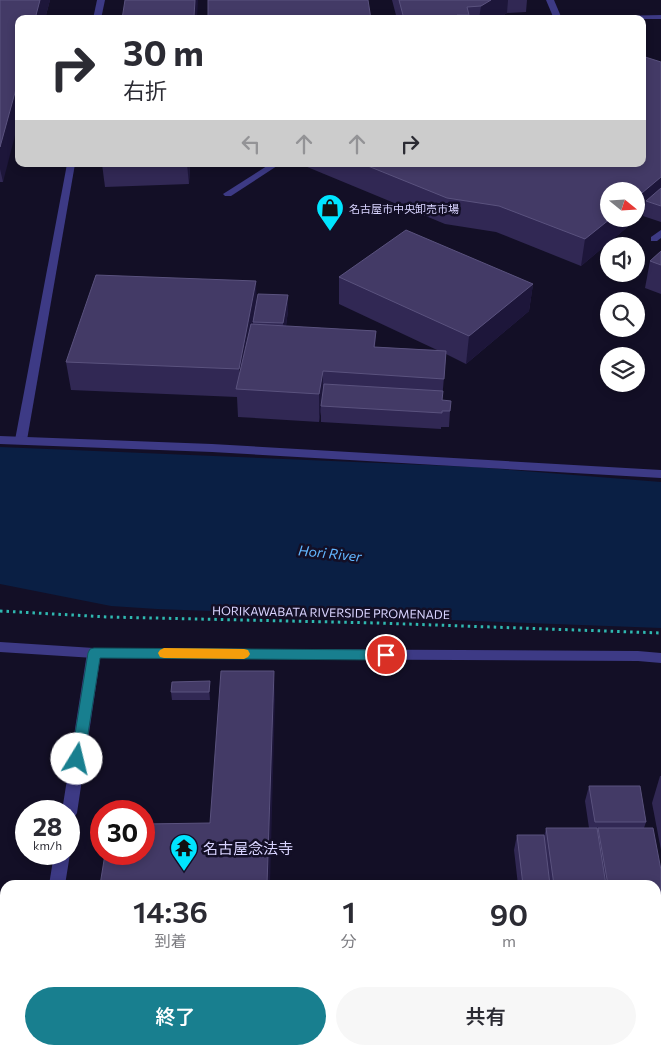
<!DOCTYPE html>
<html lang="ja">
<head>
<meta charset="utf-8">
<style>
  :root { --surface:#fff; --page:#f7f7f7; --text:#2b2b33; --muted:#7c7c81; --accent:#187f8f }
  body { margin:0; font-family:Commissioner,"Noto Sans JP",sans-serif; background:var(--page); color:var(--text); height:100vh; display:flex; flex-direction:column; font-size:19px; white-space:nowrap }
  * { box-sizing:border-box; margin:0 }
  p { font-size:16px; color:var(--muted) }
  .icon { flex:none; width:28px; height:28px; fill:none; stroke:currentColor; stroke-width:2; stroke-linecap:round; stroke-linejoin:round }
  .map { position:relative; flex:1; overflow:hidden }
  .sheet { position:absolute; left:0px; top:880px; width:661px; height:175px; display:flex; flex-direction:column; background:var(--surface); border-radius:15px 15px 0 0; box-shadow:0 2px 8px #0003 }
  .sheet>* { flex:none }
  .top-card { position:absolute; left:15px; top:15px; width:631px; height:152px; border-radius:10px; box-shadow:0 2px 8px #0003; background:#fff; color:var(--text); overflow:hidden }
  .needle { width:32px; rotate:108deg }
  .buttons { position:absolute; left:600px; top:182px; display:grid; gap:10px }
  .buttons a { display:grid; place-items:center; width:45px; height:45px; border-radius:50%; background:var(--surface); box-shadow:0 2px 8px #0003; font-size:25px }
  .speed { position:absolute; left:15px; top:800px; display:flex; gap:10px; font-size:25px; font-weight:700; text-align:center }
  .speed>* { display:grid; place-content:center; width:65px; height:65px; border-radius:50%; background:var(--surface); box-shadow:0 2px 8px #0003; line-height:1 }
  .speed small { font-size:12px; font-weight:400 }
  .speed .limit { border:8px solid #d22; background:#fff; color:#111 }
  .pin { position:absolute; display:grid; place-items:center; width:42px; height:42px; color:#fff; margin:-21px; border:2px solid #fff; border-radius:50%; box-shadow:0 1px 5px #0007 }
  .me { position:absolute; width:55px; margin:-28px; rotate:9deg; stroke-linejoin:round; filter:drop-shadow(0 0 4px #0008) }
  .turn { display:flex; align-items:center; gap:18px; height:105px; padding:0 25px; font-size:22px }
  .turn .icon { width:65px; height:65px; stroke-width:2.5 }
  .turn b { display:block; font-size:35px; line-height:42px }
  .lanes { display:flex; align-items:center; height:48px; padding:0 25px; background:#0003; justify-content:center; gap:25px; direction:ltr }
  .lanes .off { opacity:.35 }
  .eta { display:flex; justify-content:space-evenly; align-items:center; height:85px; text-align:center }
  .eta b { font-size:30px; font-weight:600; line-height:35px }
  .button { display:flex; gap:10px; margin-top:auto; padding:10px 25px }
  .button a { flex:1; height:58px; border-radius:30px; background:var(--accent); color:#fff; font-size:20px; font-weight:600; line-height:58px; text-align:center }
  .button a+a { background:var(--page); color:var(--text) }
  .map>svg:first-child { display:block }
  .water { fill:#0a1f44 }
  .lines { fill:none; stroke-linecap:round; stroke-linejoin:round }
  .path { stroke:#2fb8b0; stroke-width:3; stroke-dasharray:2.5 4; stroke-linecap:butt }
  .service { fill:#3d3a85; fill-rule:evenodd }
  .minor { fill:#3d3a85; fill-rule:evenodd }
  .tertiary { fill:#3d3a85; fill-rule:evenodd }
  .wall { fill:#312854 }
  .shaded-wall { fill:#1d163a }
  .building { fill:#433a66; stroke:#5a527e }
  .route { fill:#187f8f; stroke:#10535d }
  .slow { fill:#f59e0b }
  .labels { text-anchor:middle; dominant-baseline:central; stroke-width:5; stroke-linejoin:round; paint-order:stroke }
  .far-poi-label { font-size:11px; fill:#d9d4ff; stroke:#130f26; text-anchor:start }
  .street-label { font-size:12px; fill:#d9d4ff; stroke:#130f26 }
  .water-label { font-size:14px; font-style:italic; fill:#62b6ff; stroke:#130f26 }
  .near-poi-label { font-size:15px; fill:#d9d4ff; stroke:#130f26; text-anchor:start }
</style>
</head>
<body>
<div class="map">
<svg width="661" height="1055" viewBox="0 0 661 1055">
  <rect width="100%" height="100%" fill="#130f26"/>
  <polygon class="water" points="0,447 475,467 661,482 661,628 157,609 111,606 0,584"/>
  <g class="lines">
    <polyline class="path" points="0,611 108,617 378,623 661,633"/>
    <g class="service">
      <polygon points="97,0 105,0 101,19 93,19"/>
      <polygon points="546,0 554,0 562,19 554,19"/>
      <polygon points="661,15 661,19 564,19 568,17"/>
      <polygon points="67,164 75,164 27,440 21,444 15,440"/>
      <polygon points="270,164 280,164 231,196 225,196 223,194"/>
      <polygon points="661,230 661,238 657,241 651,241 651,237"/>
    </g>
    <g class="minor">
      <polygon points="94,648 99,649 101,653 77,813 74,818 69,820 69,811 62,811 87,653 89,649"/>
      <polygon points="69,852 70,854 65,885 49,885 54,854 69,854"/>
      <polygon points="22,1050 40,1050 39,1055 21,1055"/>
    </g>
    <g class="tertiary">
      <polygon points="0,436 212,444 661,470 661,478 212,452 0,444"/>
      <polygon points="0,642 94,648 638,651 661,653 661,663 638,661 94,658 0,652"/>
    </g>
  </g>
  <g class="wall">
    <polygon points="0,0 50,0 45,19 19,19 3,182 0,182"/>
    <polygon points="392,0 527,0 526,12 507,13 497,19 397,19"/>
    <polygon points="661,62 661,222 643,216 644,213 581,266 496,232 445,224 300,164 642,164"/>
    <polygon points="102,164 190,164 189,184 105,187"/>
    <polygon points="661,251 661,294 645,288 650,261"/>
    <polygon points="339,277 533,284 529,311 466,364 446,354 442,400 450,411 449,427 441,427 441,429 321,422 321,410 319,422 238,417 237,397 71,390 66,362 257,303 288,295 288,311 286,326 376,331 375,347 437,350 339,304"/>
    <polygon points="210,690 210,700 172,700 171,692"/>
    <polygon points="660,776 661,776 661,850 652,803"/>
    <polygon points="589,786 646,822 644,828 661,870 661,1055 656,1050 656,885 518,885 514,850 517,835 544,837 546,828 589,828 585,801"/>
  </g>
  <g class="shaded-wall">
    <polygon points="40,0 50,0 45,19 35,19"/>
    <polygon points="195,0 198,0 197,19 194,19"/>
    <polygon points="491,0 508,0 507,13 497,19 479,19 481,6"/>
    <polygon points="19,78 19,120 3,182 0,169 0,147"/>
    <polygon points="187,164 190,164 189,184"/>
    <polygon points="661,177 661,199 646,201 644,213 581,266 585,239 610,219 636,219 636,198"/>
    <polygon points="256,281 257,308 253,322 253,328 240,389 239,369"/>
    <polygon points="533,284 529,311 466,364 469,336"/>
    <polygon points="288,295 288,311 284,339 283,323"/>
    <polygon points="323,371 323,399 321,406 319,422 319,394"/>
    <polygon points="274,671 275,699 270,885 267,885"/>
    <polygon points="210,681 210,700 209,692"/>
    <polygon points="4,986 5,990 5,1023 0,1051 0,1005"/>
    <rect x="235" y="1050" width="4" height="5"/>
  </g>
  <g class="building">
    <polygon points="0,0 40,0 35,19 19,19 19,78 0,147"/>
    <polygon points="125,0 195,0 194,17 208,17 208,0 368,0 371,19 122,19"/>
    <polygon points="399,0 491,0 481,6 467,7 469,15 457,15 453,19 404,19"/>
    <polygon points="520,17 526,19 517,19"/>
    <polygon points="642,56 661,62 661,177 636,198 636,191 609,191 609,219 610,219 585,239 499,206 447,198 363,164 642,164"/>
    <polygon points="661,188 661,206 646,201"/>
    <polygon points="406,230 533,284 469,336 339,277"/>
    <polygon points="661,251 661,265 650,261"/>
    <polygon points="96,275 256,281 239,369 66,362"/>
    <polygon points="258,294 288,295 283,323 253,322"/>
    <polygon points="251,324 376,331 374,347 446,351 444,379 323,371 319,394 236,389"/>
    <polygon points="324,384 443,391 442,400 451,401 450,411 442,411 442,413 321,406"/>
    <polygon points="221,671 274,671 267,885 100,885 105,854 144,854 144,824 210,823"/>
    <polygon points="210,681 209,692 171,692 172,682"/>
    <polygon points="589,786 640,786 646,822 595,822"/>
    <polygon points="546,828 597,828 606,885 554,885"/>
    <polygon points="598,828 653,828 661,870 661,992 656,992 656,885 608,885"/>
    <polygon points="517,835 544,835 550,885 523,885"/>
    <polygon points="0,986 4,986 0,1005"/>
    <polygon points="661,1001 661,1055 451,1055 470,1050 656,1050 656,1002"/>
    <rect x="78" y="1050" width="157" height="5"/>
  </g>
  <polygon class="route" points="94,648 386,650 390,651 392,655 390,658 386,660 100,658 84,759 82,763 77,765 73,763 71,759 88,653 90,649"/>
  <polygon class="slow" points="164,648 244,649 248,650 250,654 248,657 244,659 164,658 160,657 158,653 160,650"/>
  <defs>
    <symbol id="shop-pin" viewBox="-11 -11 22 30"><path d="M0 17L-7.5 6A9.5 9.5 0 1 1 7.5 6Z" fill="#00e5ff" stroke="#130f26"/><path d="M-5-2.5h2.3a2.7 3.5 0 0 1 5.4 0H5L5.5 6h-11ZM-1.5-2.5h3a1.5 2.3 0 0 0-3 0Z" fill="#111"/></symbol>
    <symbol id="temple-pin" viewBox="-11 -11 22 30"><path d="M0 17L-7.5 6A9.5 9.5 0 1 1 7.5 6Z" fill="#00e5ff" stroke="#130f26"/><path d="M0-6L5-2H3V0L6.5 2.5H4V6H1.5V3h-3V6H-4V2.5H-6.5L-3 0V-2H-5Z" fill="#111"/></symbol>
  </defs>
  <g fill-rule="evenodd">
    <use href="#shop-pin" x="314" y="192" width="32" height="43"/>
    <use href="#temple-pin" x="168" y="832" width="32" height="43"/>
  </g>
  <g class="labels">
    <g class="far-poi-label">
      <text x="349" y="208">名古屋市中央卸売市場</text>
    </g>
    <g class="street-label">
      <text transform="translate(331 612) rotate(1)">HORIKAWABATA RIVERSIDE PROMENADE</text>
    </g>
    <g class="water-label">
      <text transform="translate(330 553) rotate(6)">Hori River</text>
    </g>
    <g class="near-poi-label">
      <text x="203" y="848">名古屋念法寺</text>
    </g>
  </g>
</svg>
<div class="buttons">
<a><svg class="needle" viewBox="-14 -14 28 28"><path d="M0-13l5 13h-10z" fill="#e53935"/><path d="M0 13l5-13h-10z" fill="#7c7c81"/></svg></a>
<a><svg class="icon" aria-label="sound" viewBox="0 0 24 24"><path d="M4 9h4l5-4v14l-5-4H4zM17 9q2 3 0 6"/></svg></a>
<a><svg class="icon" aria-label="search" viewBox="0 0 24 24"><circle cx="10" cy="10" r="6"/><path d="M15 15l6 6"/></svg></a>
<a><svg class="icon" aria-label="layers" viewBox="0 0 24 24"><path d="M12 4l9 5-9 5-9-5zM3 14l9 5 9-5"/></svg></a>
</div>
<div class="speed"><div>28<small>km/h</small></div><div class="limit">30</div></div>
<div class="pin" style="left:386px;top:655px;background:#d93025"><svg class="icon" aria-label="arrive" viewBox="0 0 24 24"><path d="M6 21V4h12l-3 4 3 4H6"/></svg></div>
<svg class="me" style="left:77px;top:759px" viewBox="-20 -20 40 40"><circle r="19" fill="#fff"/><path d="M0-13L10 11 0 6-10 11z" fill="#187f8f"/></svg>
<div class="top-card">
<div class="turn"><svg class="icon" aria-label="right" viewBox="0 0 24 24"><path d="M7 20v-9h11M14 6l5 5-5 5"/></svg><div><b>30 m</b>右折</div></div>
<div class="lanes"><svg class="icon off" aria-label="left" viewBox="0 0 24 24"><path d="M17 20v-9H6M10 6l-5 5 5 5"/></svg><svg class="icon off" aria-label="ahead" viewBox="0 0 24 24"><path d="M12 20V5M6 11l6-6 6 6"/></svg><svg class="icon off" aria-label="ahead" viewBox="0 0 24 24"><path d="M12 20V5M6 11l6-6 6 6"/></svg><svg class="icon" aria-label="right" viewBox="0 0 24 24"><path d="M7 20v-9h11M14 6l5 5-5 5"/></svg></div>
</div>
<section class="sheet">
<div class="eta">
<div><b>14:36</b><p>到着</p></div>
<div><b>1</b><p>分</p></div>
<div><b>90</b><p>m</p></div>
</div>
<div class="button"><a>終了</a><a>共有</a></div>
</section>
</div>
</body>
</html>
